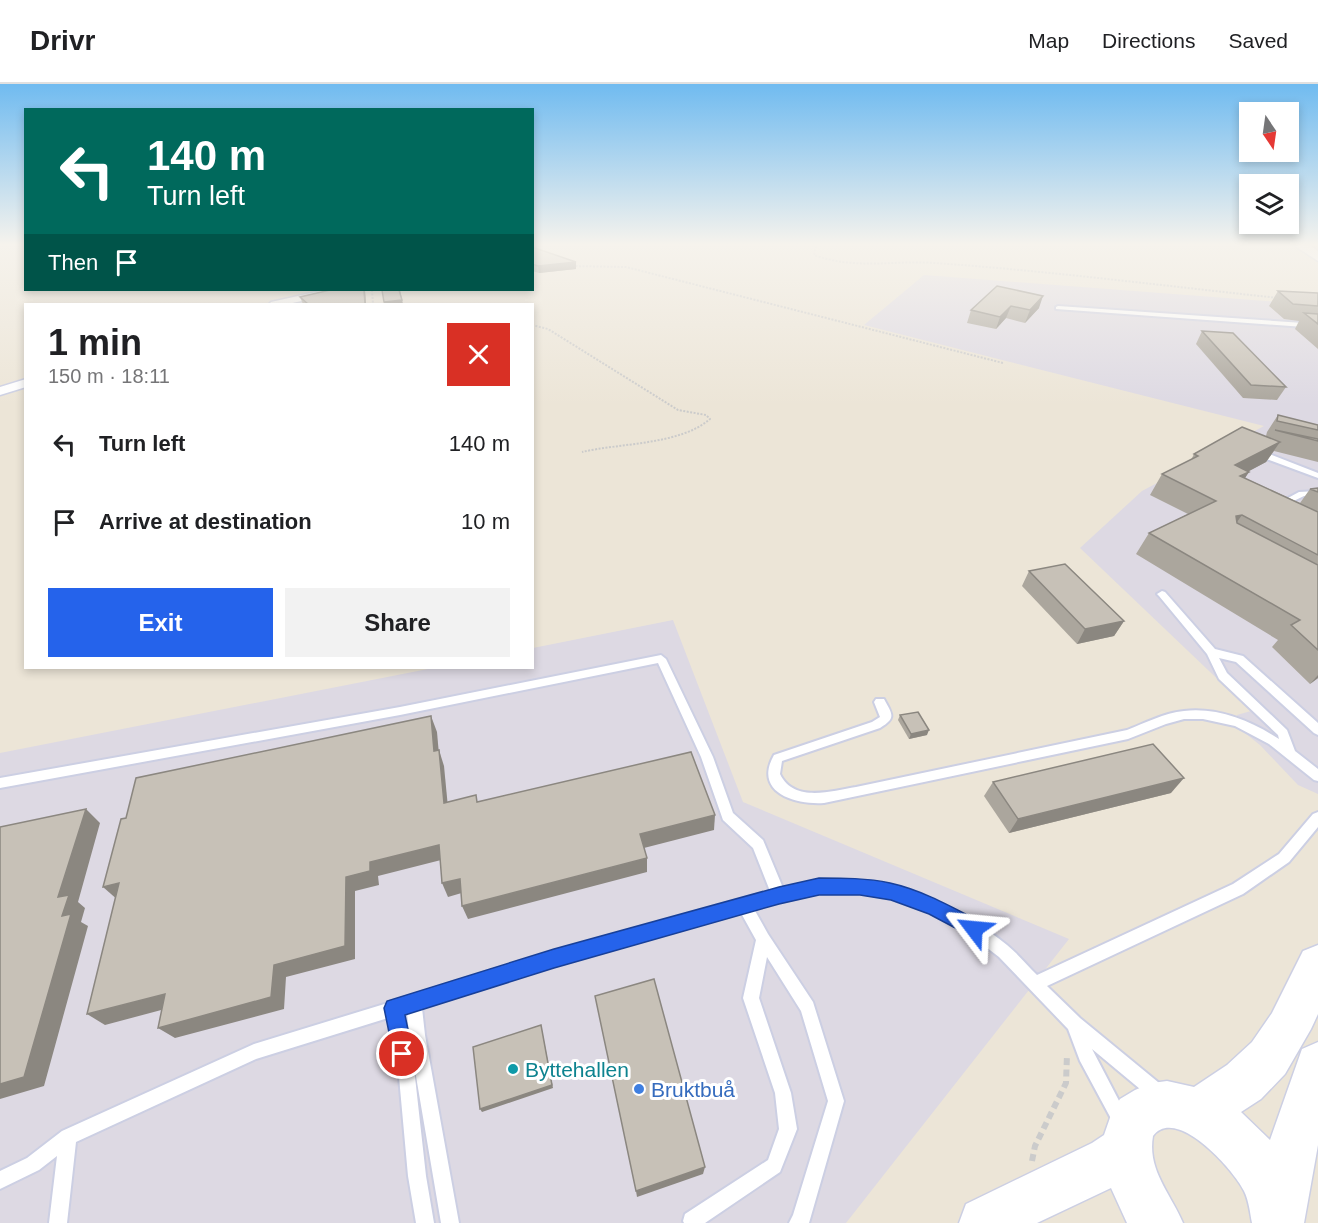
<!DOCTYPE html>
<html lang="en">
<head>
<meta charset="utf-8">
<style>
  :root { --surface:#fff; --page:#f2f2f2; --text:#202124; --muted:#757577; --line:#e0e0e0; --accent:#2563eb }
  body { margin:0; font-family:Arial,sans-serif; background:var(--page); color:var(--text); height:100vh; display:flex; flex-direction:column; font-size:22px; white-space:nowrap }
  * { box-sizing:border-box; margin:0 }
  p { font-size:20px; color:var(--muted) }
  .icon { flex:none; width:33px; height:33px; fill:none; stroke:currentColor; stroke-width:2; stroke-linecap:round; stroke-linejoin:round }
  .map { position:relative; flex:1; overflow:hidden }
  .panel { position:absolute; left:24px; top:219px; width:510px; height:366px; display:flex; flex-direction:column; background:var(--surface); border-radius:0px; box-shadow:0 3px 9px #0003 }
  .panel>* { flex:none }
  .guide { position:absolute; left:24px; top:24px; width:510px; height:183px; border-radius:0px; box-shadow:0 3px 9px #0003; background:#00695c; color:#fff; overflow:hidden }
  .needle { width:39px; rotate:167deg }
  .tools { position:absolute; left:1239px; top:18px; display:grid; gap:12px }
  .tools a { display:grid; place-items:center; width:60px; height:60px; border-radius:0px; background:var(--surface); box-shadow:0 3px 9px #0003; font-size:30px }
  .pin { position:absolute; display:grid; place-items:center; width:51px; height:51px; color:#fff; margin:-26px; border:3px solid #fff; border-radius:50%; box-shadow:0 2px 6px #0007 }
  .me { position:absolute; width:66px; margin:-33px; rotate:299deg; stroke-linejoin:round; filter:drop-shadow(0 0 4px #0008) }
  .turn { display:flex; align-items:center; gap:21px; height:126px; padding:0 24px; font-size:27px }
  .turn .icon { width:78px; height:78px; stroke-width:2.5 }
  .turn b { display:block; font-size:42px; line-height:51px }
  .then { display:flex; align-items:center; height:57px; padding:0 24px; background:#0003; gap:12px; font-size:22px }
  .round { display:grid; place-items:center; flex:none; width:63px; height:63px; border-radius:0px; background:var(--page) }
  .overview { display:flex; align-items:center; justify-content:space-between; height:102px; padding:0 24px }
  h1 { font-size:36px; font-weight:800; line-height:45px }
  .cta { display:flex; gap:12px; margin-top:auto; padding:12px 24px }
  .cta a { flex:1; height:69px; border-radius:0px; background:var(--accent); color:#fff; font-size:24px; font-weight:800; line-height:69px; text-align:center }
  .cta a+a { background:var(--page); color:var(--text) }
  ul { padding:0; list-style:none }
  li { display:flex; align-items:center; gap:18px; height:78px; padding:0 24px }
  li div { flex:1 }
  li b { display:block; font-size:22px }
  li em { font-style:normal }
  header { display:flex; align-items:center; gap:36px; box-sizing:border-box; height:84px; padding:0 30px; background:var(--surface); border-bottom:2px solid var(--line) }
  header strong { font-size:28px }
  nav { display:flex; gap:33px; margin-inline-start:auto; font-size:21px }
  .map>svg:first-child { display:block }
  .industrial { fill:#ddd9e3 }
  .lines { fill:none; stroke-linecap:round; stroke-linejoin:round }
  .lane-casing { stroke:#cccfe3; stroke-width:4 }
  .street-casing { stroke:#cccfe3; stroke-width:3 }
  .secondary-casing { stroke:#cccfe3; stroke-width:3 }
  .path-far1 { stroke:#cbcbcb; stroke-width:2; stroke-dasharray:2 1.5; stroke-linecap:butt }
  .path { stroke:#cbcbcb; stroke-width:6; stroke-dasharray:7 4.5; stroke-linecap:butt }
  .lane { fill:#fff; fill-rule:evenodd }
  .street { fill:#fff; fill-rule:evenodd }
  .secondary { fill:#fff; fill-rule:evenodd }
  .wall { fill:#aba69d }
  .shaded-wall { fill:#8b8780 }
  .building { fill:#c7c1b7; stroke:#8b8780; stroke-width:1.5 }
  .route { fill:#2563eb; stroke:#184099; stroke-width:1.5 }
  .culture-dot { fill:#0f9aa8; stroke:#fff; stroke-width:2 }
  .shop-dot { fill:#3f7fe0; stroke:#fff; stroke-width:2 }
  .labels { text-anchor:middle; dominant-baseline:central; stroke-width:6; stroke-linejoin:round; paint-order:stroke }
  .near-culture-label { font-size:21px; fill:#0d838f; stroke:#fff; text-anchor:start }
  .near-shop-label { font-size:21px; fill:#366cbe; stroke:#fff; text-anchor:start }
</style>
</head>
<body>
<header>
<strong>Drivr</strong>
<nav><a>Map</a><a>Directions</a><a>Saved</a></nav>
</header>
<div class="map">
<svg width="1318" height="1139" viewBox="0 0 1318 1139">
  <rect width="100%" height="100%" fill="#ece5d7"/>
  <g class="industrial">
    <polygon points="924,191 1318,221 1318,710 1298,701 1260,661 1241,646 1237,631 1251,627 1080,464 1142,407 1264,342 864,241"/>
    <polygon points="673,536 743,718 1069,855 846,1139 0,1139 0,669 433,584 532,584 533,564"/>
  </g>
  <g class="lines">
    <defs>
      <g id="lane">
        <polygon points="1058,222 1318,240 1318,244 1056,225 1056,223"/>
        <polygon points="1253,366 1259,366 1318,389 1318,394 1253,370"/>
        <polygon points="1318,407 1318,411 1304,412 1279,424 1275,421 1299,408"/>
        <path d="M 1162,507 L 1165,508 L 1215,565 L 1243,572 L 1318,639 L 1318,651 L 1314,649 L 1236,578 L 1219,574 L 1227,589 L 1287,646 L 1295,667 L 1318,685 L 1318,697 L 1314,696 L 1269,660 L 1235,642 L 1203,635 L 1184,635 L 1166,640 L 1128,655 L 824,719 C 794,721 753,708 774,671 L 872,638 L 880,633 L 874,618 L 876,615 L 884,615 C 892,630 897,634 880,644 L 782,677 L 780,690 C 794,719 831,707 856,703 L 1127,646 C 1145,639 1164,629 1184,627 C 1218,623 1251,637 1279,655 L 1278,651 L 1219,595 L 1207,570 L 1159,512 L 1157,510 Z"/>
        <path d="M 661,571 L 666,575 L 713,673 L 733,729 L 763,756 L 783,804 C 795,801 807,798 819,797 C 888,790 955,819 1007,861 C 1018,870 1027,881 1037,891 L 1233,800 L 1279,770 L 1313,730 L 1318,728 L 1318,743 L 1289,778 L 1243,810 L 1047,902 L 1080,934 L 1164,1003 L 1166,1009 L 1164,1015 L 1158,1017 L 1152,1015 L 1092,965 L 1129,1036 L 1127,1042 L 1121,1044 L 1115,1042 L 1080,977 L 1068,945 L 999,873 L 969,850 L 931,828 L 891,815 L 860,809 L 819,809 L 754,825 L 768,850 L 813,918 L 844,1017 L 809,1139 L 789,1139 L 793,1131 L 828,1017 L 801,927 L 767,873 L 759,914 L 791,1009 L 797,1045 L 780,1088 L 705,1139 L 684,1139 L 683,1137 L 685,1130 L 768,1076 L 779,1045 L 775,1009 L 743,914 L 756,856 L 741,829 L 554,882 L 422,924 L 425,951 L 459,1139 L 441,1139 L 409,951 L 407,928 L 403,930 L 415,993 L 426,1092 L 434,1139 L 416,1139 L 408,1092 L 399,993 L 388,934 L 256,975 L 76,1058 L 67,1139 L 49,1139 L 57,1072 L 39,1086 L 0,1105 L 0,1087 L 27,1074 L 62,1047 L 254,960 L 554,868 L 770,807 L 753,764 L 723,736 L 701,673 L 658,579 L 400,631 L 0,704 L 0,694 L 400,623 Z"/>
      </g>
      <g id="street">
        <polygon points="325,206 343,206 342,208 288,220 269,220 271,218"/>
        <polygon points="26,295 26,303 0,311 0,303"/>
      </g>
      <g id="secondary">
        <polygon points="1295,162 1311,162 1318,167 1318,177"/>
        <path d="M 1318,861 L 1318,930 L 1311,945 L 1285,990 L 1261,1015 L 1241,1028 L 1270,1056 L 1302,965 L 1318,958 L 1318,1061 L 1304,1139 L 1252,1139 C 1250,1129 1249,1117 1244,1107 C 1234,1086 1176,1021 1153,1052 C 1147,1086 1171,1110 1183,1139 L 1127,1139 L 1111,1104 L 1037,1139 L 959,1139 L 966,1120 L 1092,1059 L 1104,1051 L 1112,1028 L 1120,1015 L 1135,1006 L 1152,999 L 1167,997 L 1194,1003 L 1227,981 L 1252,958 L 1272,929 L 1303,867 Z"/>
      </g>
    </defs>
    <use href="#lane" class="lane-casing"/>
    <use href="#street" class="street-casing"/>
    <use href="#secondary" class="secondary-casing"/>
    <g class="path-far1">
      <path d="M 816,162 L 814,171 C 855,186 894,176 935,179 C 1050,187 1165,202 1279,214"/>
      <polyline points="532,166 538,162"/>
      <polyline points="572,182 626,183 1003,279"/>
      <polyline points="372,206 373,220"/>
      <path d="M 532,241 L 548,245 L 678,326 L 706,331 L 710,335 C 680,361 620,359 582,368"/>
    </g>
    <polyline class="path" points="1032,1077 1035,1062 1066,999 1067,970"/>
    <use href="#lane" class="lane"/>
    <use href="#street" class="street"/>
    <use href="#secondary" class="secondary"/>
  </g>
  <g class="wall">
    <polygon points="532,163 576,178 576,185 539,189 532,187"/>
    <polygon points="997,202 1039,224 1025,239 1006,234 996,245 967,239 971,226"/>
    <polygon points="330,206 365,206 366,220 303,220 300,213"/>
    <polygon points="1278,207 1318,209 1318,265 1295,245 1299,237 1284,235 1269,222"/>
    <polygon points="1202,247 1286,303 1277,316 1243,314 1196,260"/>
    <polygon points="1278,331 1318,341 1318,378 1274,367 1266,378 1249,387 1245,394 1300,419 1310,405 1318,404 1318,594 1310,600 1272,563 1278,556 1136,470 1149,449 1188,430 1150,411 1162,390 1191,376 1194,370 1266,352 1267,348"/>
    <polygon points="1029,487 1124,537 1114,552 1077,560 1022,502"/>
    <polygon points="900,631 927,651 909,655 898,636"/>
    <polygon points="993,698 1171,709 1009,749 984,712"/>
  </g>
  <g class="shaded-wall">
    <polygon points="576,178 576,185 539,189 538,182"/>
    <polygon points="364,206 365,206 365,207 366,220 363,220"/>
    <polygon points="400,206 403,220 384,220 384,218"/>
    <polygon points="1043,212 1039,224 1025,239 1030,226"/>
    <polygon points="1011,222 1006,234 996,245 1000,233"/>
    <polygon points="1280,358 1266,378 1221,402 1235,381"/>
    <polygon points="1249,388 1235,409 1240,392"/>
    <polygon points="1242,431 1227,452 1236,432"/>
    <polygon points="1124,537 1114,552 1077,560 1085,545"/>
    <polygon points="1318,591 1318,594 1310,600"/>
    <polygon points="431,632 437,648 440,682 434,667"/>
    <polygon points="929,646 927,651 909,655 911,650"/>
    <polygon points="439,666 444,682 449,734 444,719"/>
    <polygon points="1184,694 1171,709 1009,749 1018,735"/>
    <polygon points="86,725 100,739 78,818 85,824 81,838 88,842 44,1002 0,1015 0,1000 62,832 58,813"/>
    <polygon points="715,731 714,746 640,765 640,750"/>
    <polygon points="439,761 445,775 378,792 379,801 355,807 355,875 286,893 284,925 175,954 158,944 274,881 346,793 370,778"/>
    <polygon points="647,774 647,788 468,835 462,822"/>
    <polygon points="460,795 465,808 448,813 442,799"/>
    <polygon points="119,799 119,817 103,803"/>
    <polygon points="165,910 180,921 105,941 87,930"/>
    <polygon points="541,941 553,1004 482,1028 480,1025"/>
    <polygon points="705,1083 703,1090 637,1113 636,1107"/>
  </g>
  <g class="building">
    <polygon points="532,163 576,178 538,182 532,180"/>
    <polygon points="997,202 1043,212 1030,226 1011,222 1000,233 971,226"/>
    <polygon points="330,206 364,206 365,220 308,220 300,213"/>
    <polygon points="382,206 399,206 402,216 384,218"/>
    <polygon points="1278,207 1318,209 1318,222 1293,220"/>
    <polygon points="1304,229 1318,230 1318,240"/>
    <polygon points="1202,247 1233,249 1286,303 1251,301"/>
    <polygon points="1278,331 1318,341 1318,346 1277,337"/>
    <polygon points="1242,343 1280,358 1235,381 1249,388 1240,392 1318,428 1318,471 1242,431 1236,432 1237,439 1318,481 1318,566 1291,541 1300,536 1149,449 1216,417 1162,390 1198,372 1194,370"/>
    <polygon points="1275,346 1318,355 1318,357"/>
    <polygon points="1318,404 1318,408 1310,405"/>
    <polygon points="1065,480 1124,537 1085,545 1029,487"/>
    <polygon points="918,628 929,646 911,650 900,631"/>
    <polygon points="431,632 434,667 439,666 444,719 476,711 477,718 691,668 715,731 640,750 647,774 462,822 460,795 442,799 439,761 370,778 370,787 346,793 345,862 274,881 271,913 158,944 165,910 87,930 119,799 103,803 121,735 126,734 136,694"/>
    <polygon points="1153,660 1184,694 1018,735 993,698"/>
    <polygon points="86,725 58,813 69,811 62,832 71,830 24,993 0,1000 0,743"/>
    <polygon points="654,895 705,1083 636,1107 595,912"/>
    <polygon points="541,941 552,1001 480,1025 473,963"/>
  </g>
  <linearGradient id="sky" x2="0" y2="1"><stop stop-color="#70bbf0"/><stop offset="0.5" stop-color="#f6f3ed"/><stop offset="1" stop-color="#f6f3ed" stop-opacity="0"/></linearGradient>
  <rect width="1318" height="321" fill="url(#sky)"/>
  <path class="route" d="M 819,794 C 843,794 867,794 890,799 C 922,806 952,823 981,838 L 984,845 L 981,851 L 974,854 L 929,830 L 891,816 L 860,811 L 819,811 L 779,820 L 554,884 L 405,931 L 413,970 L 410,978 L 402,981 L 395,978 L 384,924 L 387,917 L 554,865 L 779,803 Z"/>
  <circle class="culture-dot" cx="513" cy="985" r="6"/>
  <circle class="shop-dot" cx="639" cy="1005" r="6"/>
  <g class="labels">
    <g class="near-culture-label">
      <text x="525" y="985">Byttehallen</text>
    </g>
    <g class="near-shop-label">
      <text x="651" y="1005">Bruktbuå</text>
    </g>
  </g>
</svg>
<div class="tools">
<a><svg class="needle" viewBox="-14 -14 28 28"><path d="M0-13l5 13h-10z" fill="#e53935"/><path d="M0 13l5-13h-10z" fill="#757577"/></svg></a>
<a><svg class="icon" aria-label="layers" viewBox="0 0 24 24"><path d="M12 4l9 5-9 5-9-5zM3 14l9 5 9-5"/></svg></a>
</div>
<div class="pin" style="left:402px;top:970px;background:#d93025"><svg class="icon" aria-label="arrive" viewBox="0 0 24 24"><path d="M6 21V4h12l-3 4 3 4H6"/></svg></div>
<svg class="me" style="left:974px;top:845px" viewBox="-20 -20 40 40"><path d="M0-17L14 15 0 8-14 15z" fill="#2563eb" stroke="#fff" stroke-width="4"/></svg>
<div class="guide">
<div class="turn"><svg class="icon" aria-label="left" viewBox="0 0 24 24"><path d="M17 20v-9H6M10 6l-5 5 5 5"/></svg><div><b>140 m</b>Turn left</div></div>
<div class="then">Then<svg class="icon" aria-label="arrive" viewBox="0 0 24 24"><path d="M6 21V4h12l-3 4 3 4H6"/></svg></div>
</div>
<section class="panel">
<div class="overview"><div><h1>1 min</h1><p>150 m · 18:11</p></div><a class="round" style="background:#d93025;color:#fff"><svg class="icon" aria-label="close" viewBox="0 0 24 24"><path d="M6 6l12 12M18 6L6 18"/></svg></a></div>
<ul>
<li><svg class="icon" aria-label="left" viewBox="0 0 24 24"><path d="M17 20v-9H6M10 6l-5 5 5 5"/></svg><div><b>Turn left</b></div><em>140 m</em></li>
<li><svg class="icon" aria-label="arrive" viewBox="0 0 24 24"><path d="M6 21V4h12l-3 4 3 4H6"/></svg><div><b>Arrive at destination</b></div><em>10 m</em></li>
</ul>
<div class="cta"><a>Exit</a><a>Share</a></div>
</section>
</div>
</body>
</html>
